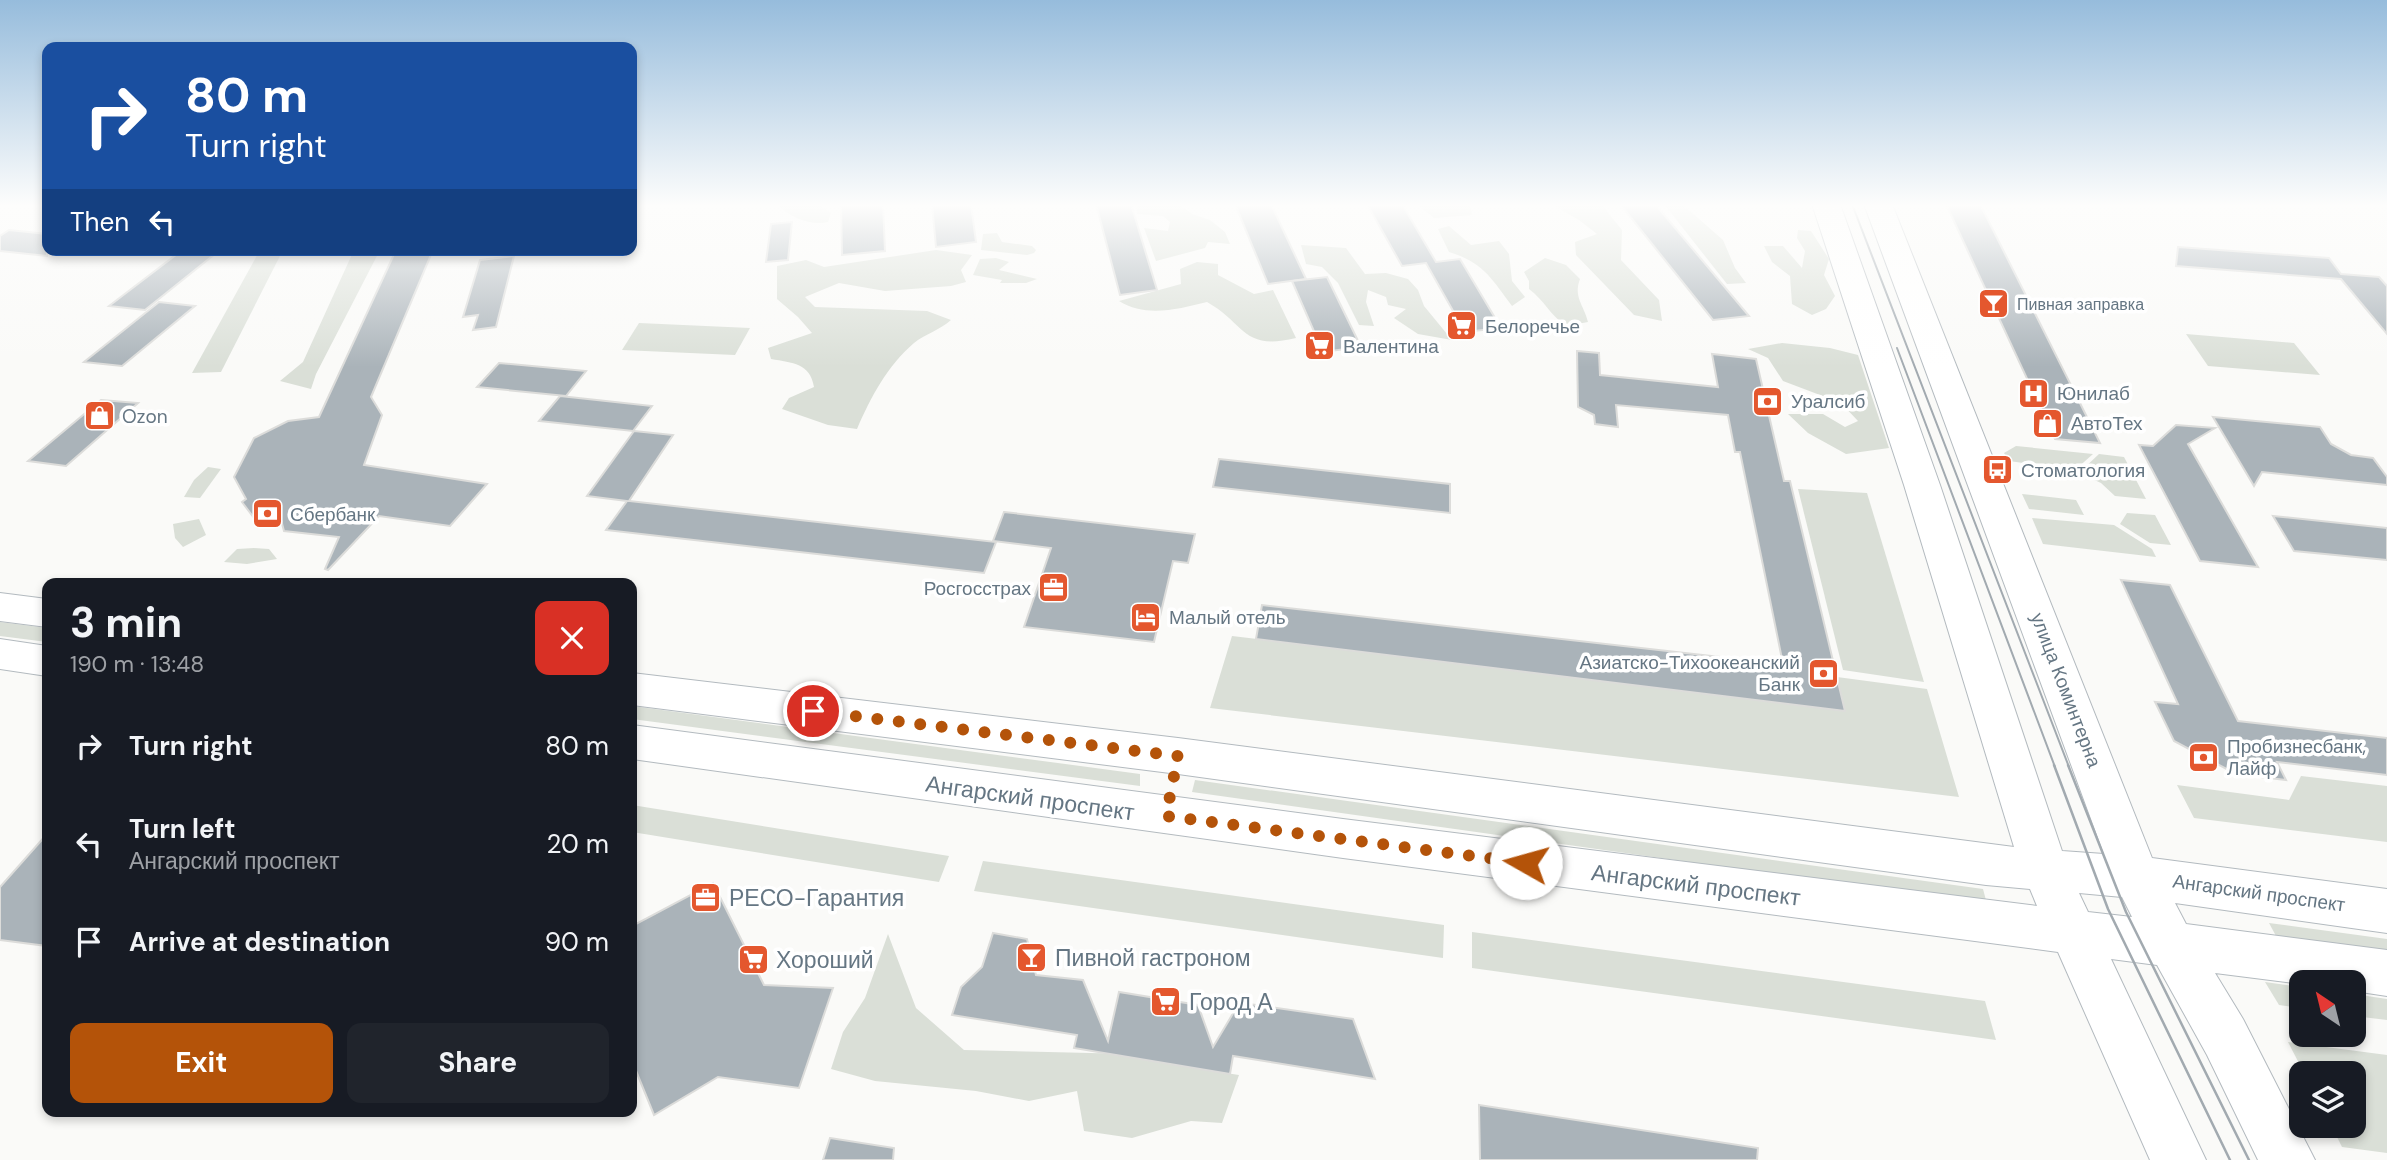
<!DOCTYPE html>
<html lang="en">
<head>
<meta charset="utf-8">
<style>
  :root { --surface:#171b24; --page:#20242c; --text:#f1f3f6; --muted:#9ea1a6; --accent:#b45309 }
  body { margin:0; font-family:"DM Sans",sans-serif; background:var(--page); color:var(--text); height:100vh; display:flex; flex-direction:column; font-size:26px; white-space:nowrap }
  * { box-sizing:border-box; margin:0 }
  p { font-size:23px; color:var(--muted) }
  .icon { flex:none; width:38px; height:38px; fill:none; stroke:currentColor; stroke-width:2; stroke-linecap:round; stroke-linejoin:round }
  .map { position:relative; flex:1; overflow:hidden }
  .details { position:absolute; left:42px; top:578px; width:595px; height:539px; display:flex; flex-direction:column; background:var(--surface); border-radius:14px; box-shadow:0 4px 10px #0003 }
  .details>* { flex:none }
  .hud { position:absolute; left:42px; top:42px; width:595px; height:214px; border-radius:14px; box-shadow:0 4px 10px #0003; background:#1a4fa0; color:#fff; overflow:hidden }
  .needle { width:46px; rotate:325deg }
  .tools { position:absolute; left:2289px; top:970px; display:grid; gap:14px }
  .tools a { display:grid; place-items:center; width:77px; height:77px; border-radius:14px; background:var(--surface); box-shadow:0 4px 10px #0003; font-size:35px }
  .pin { position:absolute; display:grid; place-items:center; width:60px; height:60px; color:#fff; margin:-30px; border:4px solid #fff; border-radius:50%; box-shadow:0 2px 7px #0007 }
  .me { position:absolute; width:77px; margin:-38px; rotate:277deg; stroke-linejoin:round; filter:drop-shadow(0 0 5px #0008) }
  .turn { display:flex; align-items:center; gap:24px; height:147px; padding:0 28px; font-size:32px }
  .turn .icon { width:91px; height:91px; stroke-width:2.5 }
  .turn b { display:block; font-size:49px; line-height:60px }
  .then { display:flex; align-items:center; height:66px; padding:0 28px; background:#0003; gap:14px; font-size:26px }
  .round { display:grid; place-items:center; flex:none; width:74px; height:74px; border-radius:14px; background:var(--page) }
  .headline { display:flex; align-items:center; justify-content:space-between; height:119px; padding:0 28px }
  h1 { font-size:42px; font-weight:700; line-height:52px }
  .primary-button { display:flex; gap:14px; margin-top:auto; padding:14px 28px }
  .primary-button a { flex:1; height:80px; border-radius:14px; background:var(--accent); color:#fff; font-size:28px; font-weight:700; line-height:80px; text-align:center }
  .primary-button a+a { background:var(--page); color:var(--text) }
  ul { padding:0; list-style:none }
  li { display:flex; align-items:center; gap:21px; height:98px; padding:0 28px }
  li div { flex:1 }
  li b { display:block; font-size:26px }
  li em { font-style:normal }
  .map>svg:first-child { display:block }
  .green { fill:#dadfd7 }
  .building { fill:#aab3b9; stroke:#dcdcda; stroke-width:2 }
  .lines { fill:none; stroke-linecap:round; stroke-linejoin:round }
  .secondary-casing { stroke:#b3babf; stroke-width:2 }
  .secondary { fill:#fff; fill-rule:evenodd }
  .tram-far1 { stroke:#a2aab0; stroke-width:2 }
  .tram { stroke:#a2aab0; stroke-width:2.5 }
  .route { stroke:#b45309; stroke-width:12; stroke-dasharray:0 21.6 }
  .labels { text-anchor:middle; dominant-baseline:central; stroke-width:7; stroke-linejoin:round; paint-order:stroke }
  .far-poi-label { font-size:16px; fill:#657683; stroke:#fff; text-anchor:start }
  .poi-label { font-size:19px; fill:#657683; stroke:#fff; text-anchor:start }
  .street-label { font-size:19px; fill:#657683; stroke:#fff }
  .near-street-label { font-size:23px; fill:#657683; stroke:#fff }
  .near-poi-label { font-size:23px; fill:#657683; stroke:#fff; text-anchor:start }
</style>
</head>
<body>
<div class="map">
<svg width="2387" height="1160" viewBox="0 0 2387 1160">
  <rect width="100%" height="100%" fill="#fafaf8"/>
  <g class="green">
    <path d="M 786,204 L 820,205 L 831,213 L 828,222 C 812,226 791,218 779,206 Z"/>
    <polygon points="1136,204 1179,204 1192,214 1210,220 1225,232 1230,244 1208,242 1205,248 1156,261 1144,228 1168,231 1170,222 1163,216 1137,214"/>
    <polygon points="1417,204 1470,204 1472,215 1434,218"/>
    <polygon points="1551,204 1601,204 1622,230 1621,260 1659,300 1662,321 1634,315 1576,255 1575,242 1597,234 1579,220"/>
    <polygon points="1664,204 1682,204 1723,240 1735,268 1746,283 1727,284"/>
    <path d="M 1449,226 L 1471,245 L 1499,241 L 1509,254 L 1512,281 L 1525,297 L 1512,306 C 1492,279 1483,262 1449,252 L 1438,229 Z"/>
    <polygon points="1798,230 1811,231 1829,259 1824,275 1835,296 1826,309 1812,315 1792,304 1790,276 1772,262 1764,246 1783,246 1802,268 1805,251 1797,238"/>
    <polygon points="997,233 1002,242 1032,246 1036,250 1034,253 1027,255 981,250 983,234"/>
    <polygon points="1301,245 1346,248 1365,274 1386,273 1408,279 1418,290 1424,306 1452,340 1418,334 1394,318 1406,309 1388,305 1386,297 1368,290 1366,302 1374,326 1359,325 1338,283 1322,267 1306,264"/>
    <polygon points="260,250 283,250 221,372 192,373"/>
    <polygon points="354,250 380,250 316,374 311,389 280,381 303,362"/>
    <path d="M 936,250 L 972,255 L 961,270 L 966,282 L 951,286 L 885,291 L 839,283 L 805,297 L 815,307 L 927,311 L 951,320 C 940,330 925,334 914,343 C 887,366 871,397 857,429 L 828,425 L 782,409 L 789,398 L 814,387 C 810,363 793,363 771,359 L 768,348 L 812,333 L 798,317 L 777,299 L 777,266 L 806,260 L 824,267 Z"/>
    <polygon points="996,258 1009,262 999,270 1037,279 1026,283 1000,283 1002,280 973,275 980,259"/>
    <path d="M 1545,258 L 1566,265 L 1580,279 C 1573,297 1584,305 1588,322 L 1566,326 C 1549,314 1545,301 1529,289 L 1529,281 L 1524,272 Z"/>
    <path d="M 1197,262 L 1218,264 L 1218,275 L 1254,294 L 1273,290 L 1296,338 C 1242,351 1246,324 1207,302 C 1178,309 1146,318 1119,301 L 1181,284 L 1180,269 Z"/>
    <polygon points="639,323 750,328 735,355 622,350"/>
    <polygon points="2186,334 2294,343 2320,375 2208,366"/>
    <polygon points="1782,343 1830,348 1858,355 1889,448 1846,454 1808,433 1788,414 1823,414 1845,427 1858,421 1841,403 1783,381 1768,358 1748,349"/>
    <polygon points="2016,446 2093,454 2075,470 2009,461 2004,453"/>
    <polygon points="2099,454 2124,457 2146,499 2115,496 2101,483 2079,473"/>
    <polygon points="208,467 221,469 200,498 184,497 194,480"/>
    <polygon points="1798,489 1867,493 1924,682 1843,670"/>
    <polygon points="2022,494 2076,500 2084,515 2029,509"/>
    <polygon points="2127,513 2155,515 2171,545 2150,543 2120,524"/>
    <polygon points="2032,518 2114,525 2152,549 2156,557 2043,544"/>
    <polygon points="199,519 206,535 183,547 175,538 173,524"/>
    <polygon points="254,548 269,549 277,559 247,564 224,562 237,549"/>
    <polygon points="0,622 47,628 47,642 0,636"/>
    <polygon points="1232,636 1844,710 1837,677 1927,689 1959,797 1210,708"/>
    <polygon points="632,706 1140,774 1140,786 632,719"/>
    <polygon points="2301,776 2387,786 2387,842 2194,818 2177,785 2289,800"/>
    <polygon points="1195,780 1983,889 1987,904 1192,792"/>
    <polygon points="632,805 949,856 939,882 632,832"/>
    <polygon points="983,861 1444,925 1443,958 974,891"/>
    <polygon points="2269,923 2387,939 2387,952 2276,936"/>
    <polygon points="1472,932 1985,1001 1996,1040 1472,968"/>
    <polygon points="888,934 916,1008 964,1050 1133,1054 1187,1067 1239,1075 1222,1123 1191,1121 1132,1138 1084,1131 1077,1091 1029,1101 976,1091 875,1081 831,1069 843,1032 865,998"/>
    <polygon points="2265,982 2301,987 2301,1008 2279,1005"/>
    <polygon points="2354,994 2387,999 2387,1020 2354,1016"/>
    <polygon points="2288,1042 2387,1055 2387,1153 2342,1147 2331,1125 2354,1125 2354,1073 2304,1073"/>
  </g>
  <g class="building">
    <polygon points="841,204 883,204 885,251 842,255"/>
    <polygon points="932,204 971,204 976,242 936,247"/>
    <polygon points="1096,204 1131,204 1157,290 1120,295"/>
    <polygon points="1235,204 1271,204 1306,279 1268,284"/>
    <polygon points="1367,204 1402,204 1436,262 1460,259 1501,328 1465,332 1426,263 1402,266"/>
    <polygon points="1620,204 1655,204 1749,316 1713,320"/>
    <polygon points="1946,204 1980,204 2100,443 2055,439"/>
    <polygon points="792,222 788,260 766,262 771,224"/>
    <polygon points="9,230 47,234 47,256 0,251 0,236"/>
    <polygon points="2178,247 2329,258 2341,274 2379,277 2387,286 2387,334 2341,279 2176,266"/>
    <polygon points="396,250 433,250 371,397 382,415 364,465 487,484 450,526 379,516 328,570 325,569 339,537 284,531 280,516 257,522 242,502 246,499 234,477 254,438 288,421 319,417"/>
    <polygon points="181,251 215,254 145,310 109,306"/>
    <polygon points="514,256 496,327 473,330 478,315 463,317 480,260"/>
    <polygon points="1327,277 1361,347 1323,352 1292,281"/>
    <polygon points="159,302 195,306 122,366 84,362"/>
    <polygon points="1577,351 1599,353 1600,375 1718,387 1712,354 1756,359 1784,481 1790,481 1845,711 1256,639 1262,605 1783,664 1740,452 1735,452 1728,415 1616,405 1618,427 1595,424 1594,415 1578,407"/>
    <polygon points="499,363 586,371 566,396 477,387"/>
    <polygon points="560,396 652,406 633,431 539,421"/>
    <polygon points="101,400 138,403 66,466 28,461"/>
    <polygon points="2213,417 2320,427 2331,444 2351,455 2373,458 2387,477 2387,485 2262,472 2254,486"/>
    <polygon points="2176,425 2215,428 2188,444 2258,567 2200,561 2139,445 2153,446"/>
    <polygon points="634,431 673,435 629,501 996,542 984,573 606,530 627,501 587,496"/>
    <polygon points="1219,459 1450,484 1450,513 1213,487"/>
    <polygon points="1004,512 1195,534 1188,563 1173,561 1154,642 1024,627 1051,548 993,541"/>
    <polygon points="2273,516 2387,528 2387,560 2294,551"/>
    <polygon points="2121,580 2170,585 2238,721 2387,738 2387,775 2277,762 2286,780 2236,774 2174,741 2155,702 2178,704"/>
    <polygon points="47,834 47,946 0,940 0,887"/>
    <polygon points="713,883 764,985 833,988 799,1088 718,1077 654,1115 632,1061 632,926"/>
    <polygon points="993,933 1027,939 1036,975 1083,980 1108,1041 1119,992 1198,1005 1213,1047 1241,1000 1242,1003 1353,1019 1375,1079 1233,1056 1230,1074 1074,1048 1077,1035 952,1015 961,987 982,967"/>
    <polygon points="1479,1105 1758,1148 1757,1160 1480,1160"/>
    <polygon points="830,1138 894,1148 893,1160 823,1160"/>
  </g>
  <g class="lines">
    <defs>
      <g id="secondary">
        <path d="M 1812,204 L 1840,204 L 1940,485 L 2062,851 L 2104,854 L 1864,204 L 1892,204 L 2152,858 L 2387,889 L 2387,933 L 2175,903 L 2186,924 L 2387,950 L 2387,996 L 2354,991 L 2354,982 L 2301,982 L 2301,984 L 2215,973 L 2243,1019 L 2315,1160 L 2258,1160 L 2207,1055 L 2157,965 L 2111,959 L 2206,1160 L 2150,1160 L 2058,952 L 1343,858 L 632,759 L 632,725 L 1343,819 L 2037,906 L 2030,889 L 1986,885 L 1178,774 L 632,705 L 632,673 L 1178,738 L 2014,847 L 1904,485 ZM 2079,893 L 2122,897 L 2132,917 L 2088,912 Z"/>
        <polygon points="0,593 47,599 47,627 0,621"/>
        <polygon points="0,639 47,646 47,676 0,669"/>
      </g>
    </defs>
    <use href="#secondary" class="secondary-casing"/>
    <use href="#secondary" class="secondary"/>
    <g class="tram-far1">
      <polyline points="1852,204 2069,767"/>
      <polyline points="1897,348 2055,767"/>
    </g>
    <g class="tram">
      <polyline points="2054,765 2108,909 2230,1160"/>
      <polyline points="2068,765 2126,912 2249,1160"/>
    </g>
  </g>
  <linearGradient id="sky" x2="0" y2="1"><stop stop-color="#96bcdc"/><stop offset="0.56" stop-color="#fdfdfc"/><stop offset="1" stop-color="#fdfdfc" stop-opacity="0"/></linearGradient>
  <rect width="2387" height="367" fill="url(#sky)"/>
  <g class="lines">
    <polyline class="route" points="813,711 1178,756 1166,816 1526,863"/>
  </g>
  <defs>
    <symbol id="bar-square" viewBox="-11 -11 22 22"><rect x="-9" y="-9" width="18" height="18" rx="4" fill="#e4572e" stroke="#fff"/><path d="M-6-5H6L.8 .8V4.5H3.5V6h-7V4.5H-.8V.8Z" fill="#fff"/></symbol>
    <symbol id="supermarket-square" viewBox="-11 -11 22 22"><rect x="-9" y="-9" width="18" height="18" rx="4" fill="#e4572e" stroke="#fff"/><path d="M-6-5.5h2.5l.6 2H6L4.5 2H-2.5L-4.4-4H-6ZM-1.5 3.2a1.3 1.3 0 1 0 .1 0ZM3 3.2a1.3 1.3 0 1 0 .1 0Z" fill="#fff"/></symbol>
    <symbol id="hospital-square" viewBox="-11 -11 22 22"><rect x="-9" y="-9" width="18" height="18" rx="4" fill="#e4572e" stroke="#fff"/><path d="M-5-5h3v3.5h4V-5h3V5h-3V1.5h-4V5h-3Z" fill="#fff"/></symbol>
    <symbol id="bank-square" viewBox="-11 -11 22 22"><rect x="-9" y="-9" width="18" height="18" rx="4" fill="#e4572e" stroke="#fff"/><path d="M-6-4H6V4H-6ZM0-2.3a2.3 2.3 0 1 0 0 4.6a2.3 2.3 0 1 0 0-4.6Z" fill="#fff"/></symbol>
    <symbol id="shop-square" viewBox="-11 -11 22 22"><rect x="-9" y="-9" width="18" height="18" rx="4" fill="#e4572e" stroke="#fff"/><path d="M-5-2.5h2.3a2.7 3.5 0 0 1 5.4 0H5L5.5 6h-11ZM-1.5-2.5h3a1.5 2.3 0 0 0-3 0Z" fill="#fff"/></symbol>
    <symbol id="bus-square" viewBox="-11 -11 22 22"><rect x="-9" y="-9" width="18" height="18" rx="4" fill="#e4572e" stroke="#fff"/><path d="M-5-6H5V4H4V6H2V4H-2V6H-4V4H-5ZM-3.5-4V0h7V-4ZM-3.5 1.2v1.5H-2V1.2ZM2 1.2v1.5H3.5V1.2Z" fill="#fff"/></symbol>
    <symbol id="office-square" viewBox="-11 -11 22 22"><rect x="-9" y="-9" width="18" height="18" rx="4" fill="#e4572e" stroke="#fff"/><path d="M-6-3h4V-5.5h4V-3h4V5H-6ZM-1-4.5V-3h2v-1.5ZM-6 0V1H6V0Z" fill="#fff"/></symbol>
    <symbol id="hotel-square" viewBox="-11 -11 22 22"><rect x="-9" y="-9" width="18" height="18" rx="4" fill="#e4572e" stroke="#fff"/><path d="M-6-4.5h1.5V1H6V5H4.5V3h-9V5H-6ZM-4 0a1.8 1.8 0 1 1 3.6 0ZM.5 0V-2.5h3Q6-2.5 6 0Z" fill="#fff"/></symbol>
  </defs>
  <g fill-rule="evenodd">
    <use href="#bar-square" x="1976" y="286" width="35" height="35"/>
    <use href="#supermarket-square" x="1444" y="308" width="35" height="35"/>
    <use href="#supermarket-square" x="1302" y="328" width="35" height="35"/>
    <use href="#hospital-square" x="2016" y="376" width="35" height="35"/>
    <use href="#bank-square" x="1750" y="384" width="35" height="35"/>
    <use href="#shop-square" x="82" y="398" width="35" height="35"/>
    <use href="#shop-square" x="2030" y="406" width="35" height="35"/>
    <use href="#bus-square" x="1980" y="452" width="35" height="35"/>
    <use href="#bank-square" x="250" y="496" width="35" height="35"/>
    <use href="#office-square" x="1036" y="570" width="35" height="35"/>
    <use href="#hotel-square" x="1128" y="600" width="35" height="35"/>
    <use href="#bank-square" x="1806" y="656" width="35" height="35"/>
    <use href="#bank-square" x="2186" y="740" width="35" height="35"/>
    <use href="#office-square" x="688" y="880" width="35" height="35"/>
    <use href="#bar-square" x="1014" y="940" width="35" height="35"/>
    <use href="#supermarket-square" x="736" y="942" width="35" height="35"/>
    <use href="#supermarket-square" x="1148" y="984" width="35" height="35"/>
  </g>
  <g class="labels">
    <g class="far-poi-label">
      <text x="2017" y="304">Пивная заправка</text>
    </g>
    <g class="poi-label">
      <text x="1485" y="326">Белоречье</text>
      <text x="1343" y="346">Валентина</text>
      <text x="2057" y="393">Юнилаб</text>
      <text x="1791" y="401">Уралсиб</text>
      <text x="122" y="416">Ozon</text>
      <text x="2071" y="423">АвтоТех</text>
      <text x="2021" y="470">Стоматология</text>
      <text x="290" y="514">Сбербанк</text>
      <text x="1031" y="588" text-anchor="end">Росгосстрах</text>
      <text x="1169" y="617">Малый отель</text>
      <text x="1800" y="662" text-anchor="end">Азиатско-Тихоокеанский<tspan x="1800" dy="22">Банк</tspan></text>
      <text x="2227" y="746">Пробизнесбанк,<tspan x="2227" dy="22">Лайф</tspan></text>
    </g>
    <g class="street-label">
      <text transform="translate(2066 690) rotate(69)">улица Коминтерна</text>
      <text transform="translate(2259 893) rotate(8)">Ангарский проспект</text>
    </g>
    <g class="near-street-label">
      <text transform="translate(1030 798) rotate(8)">Ангарский проспект</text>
      <text transform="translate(1696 885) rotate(7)">Ангарский проспект</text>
    </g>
    <g class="near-poi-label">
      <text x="729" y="898">РЕСО-Гарантия</text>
      <text x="1055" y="958">Пивной гастроном</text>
      <text x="776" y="960">Хороший</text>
      <text x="1189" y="1002">Город А</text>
    </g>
  </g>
</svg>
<div class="tools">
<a><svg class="needle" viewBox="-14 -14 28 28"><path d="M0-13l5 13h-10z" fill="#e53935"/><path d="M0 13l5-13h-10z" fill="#9ea1a6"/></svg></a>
<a><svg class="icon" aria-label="layers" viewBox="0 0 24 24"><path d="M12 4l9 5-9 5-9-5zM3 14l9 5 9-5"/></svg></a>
</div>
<div class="pin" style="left:813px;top:711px;background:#d93025"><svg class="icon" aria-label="arrive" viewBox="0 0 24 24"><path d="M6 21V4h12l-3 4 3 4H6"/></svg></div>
<svg class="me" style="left:1526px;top:863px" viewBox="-20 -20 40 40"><circle r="19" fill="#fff"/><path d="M0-13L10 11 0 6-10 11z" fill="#b45309"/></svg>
<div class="hud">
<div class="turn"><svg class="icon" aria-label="right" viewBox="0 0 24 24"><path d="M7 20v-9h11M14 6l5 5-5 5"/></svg><div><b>80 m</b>Turn right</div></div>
<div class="then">Then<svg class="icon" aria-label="left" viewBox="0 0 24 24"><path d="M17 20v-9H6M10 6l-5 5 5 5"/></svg></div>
</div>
<section class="details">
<div class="headline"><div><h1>3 min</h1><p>190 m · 13:48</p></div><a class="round" style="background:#d93025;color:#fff"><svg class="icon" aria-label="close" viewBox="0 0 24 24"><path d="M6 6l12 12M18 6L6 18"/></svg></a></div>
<ul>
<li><svg class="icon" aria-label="right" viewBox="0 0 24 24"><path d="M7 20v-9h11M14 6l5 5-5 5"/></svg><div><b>Turn right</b></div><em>80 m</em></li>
<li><svg class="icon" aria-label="left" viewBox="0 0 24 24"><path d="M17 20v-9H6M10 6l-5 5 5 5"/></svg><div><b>Turn left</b><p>Ангарский проспект</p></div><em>20 m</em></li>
<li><svg class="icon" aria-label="arrive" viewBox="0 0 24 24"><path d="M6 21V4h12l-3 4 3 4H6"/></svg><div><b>Arrive at destination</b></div><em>90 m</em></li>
</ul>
<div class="primary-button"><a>Exit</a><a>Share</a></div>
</section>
</div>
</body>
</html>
